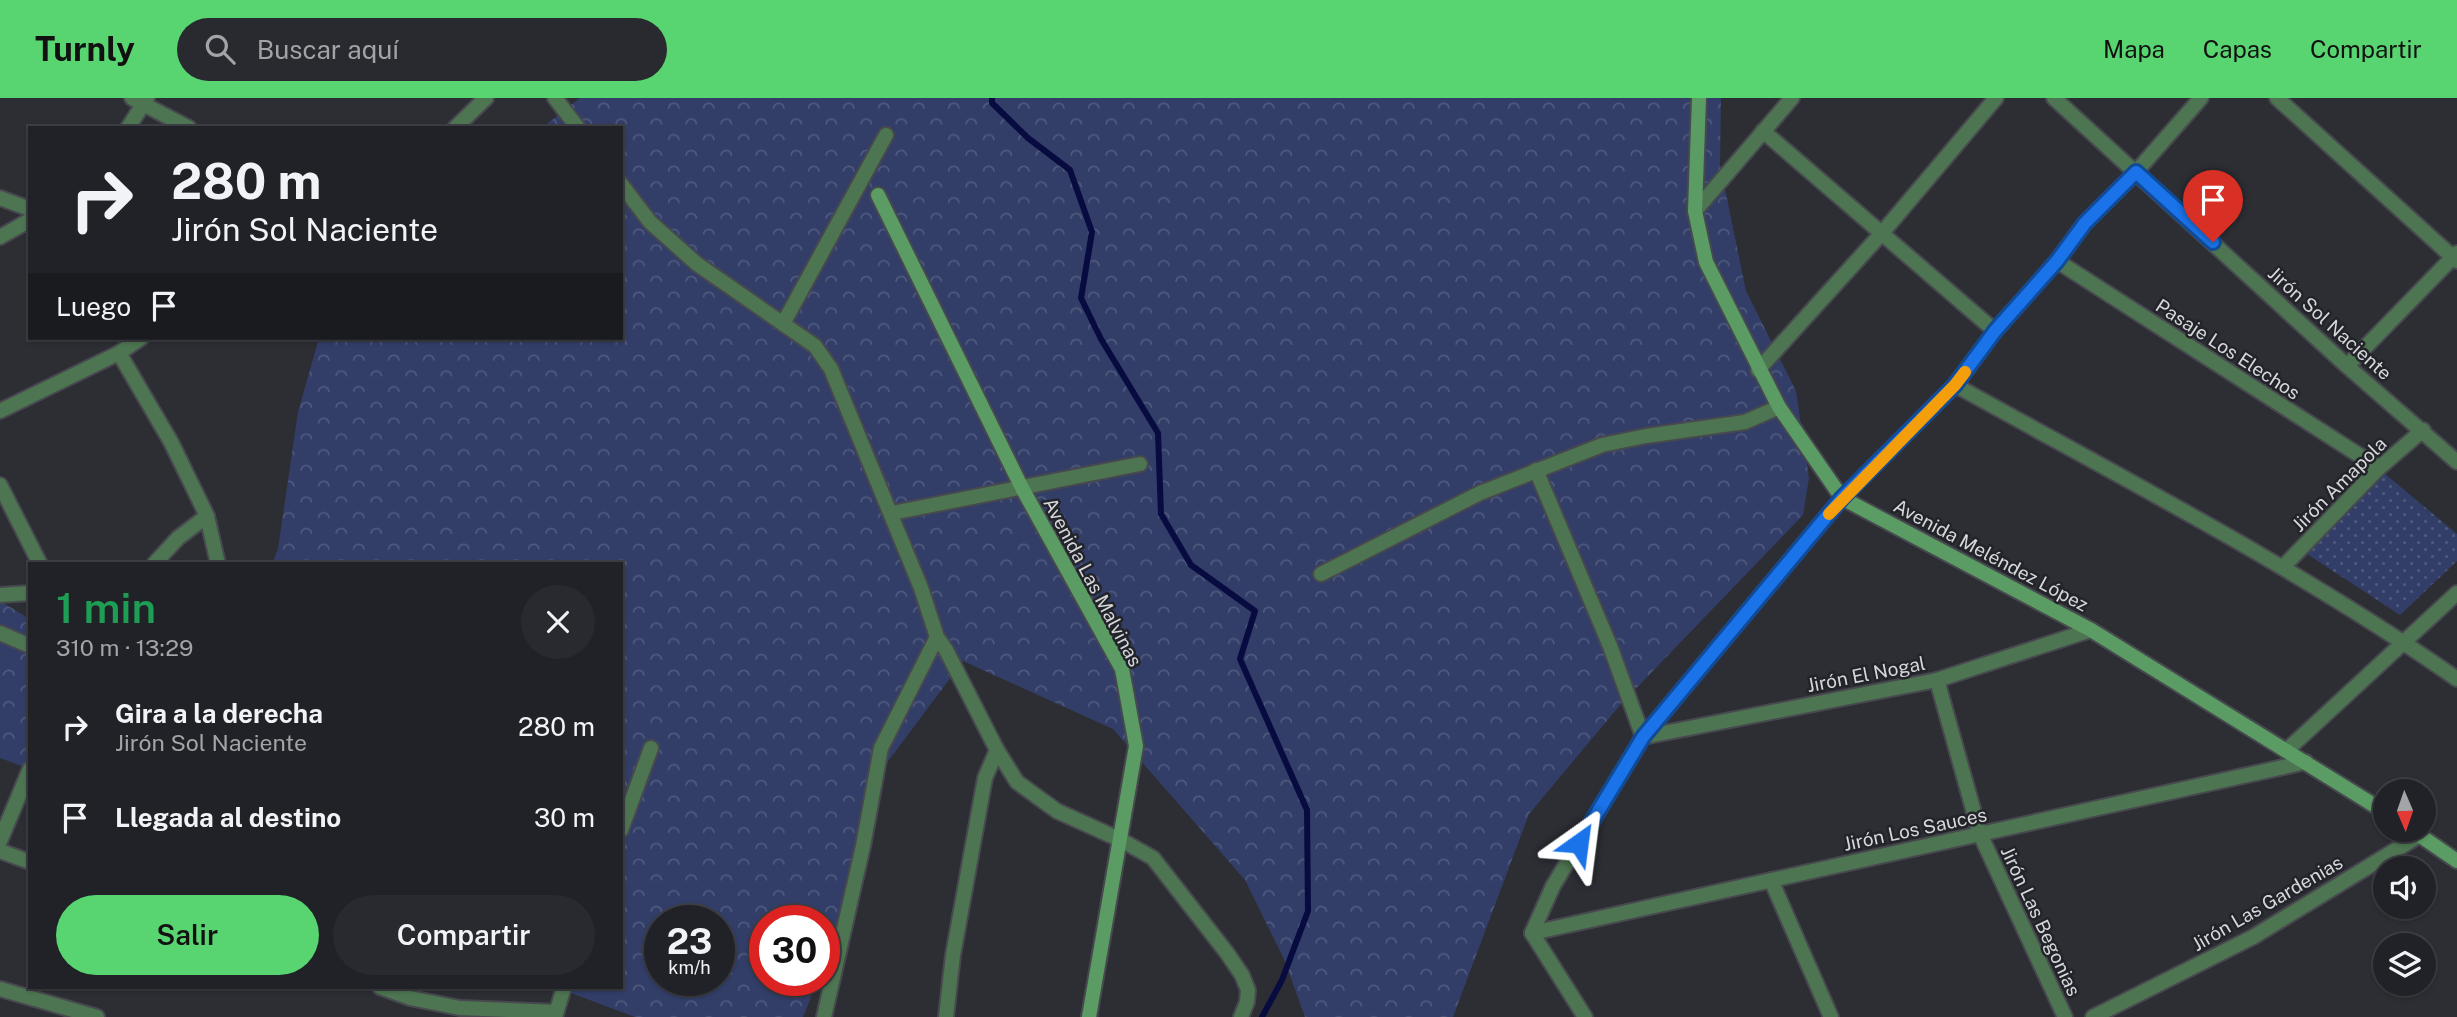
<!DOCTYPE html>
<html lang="es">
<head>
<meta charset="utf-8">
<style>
  :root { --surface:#212227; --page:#292a2f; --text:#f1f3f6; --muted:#a2a4a7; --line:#3e3f44; --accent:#58d570 }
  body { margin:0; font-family:"Public Sans",sans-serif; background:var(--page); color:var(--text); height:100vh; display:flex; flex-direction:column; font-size:26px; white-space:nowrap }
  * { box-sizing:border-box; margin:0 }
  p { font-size:23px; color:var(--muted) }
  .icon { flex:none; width:38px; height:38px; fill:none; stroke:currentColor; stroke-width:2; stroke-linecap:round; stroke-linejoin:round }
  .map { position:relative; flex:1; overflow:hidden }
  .details { position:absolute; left:28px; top:464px; width:595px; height:427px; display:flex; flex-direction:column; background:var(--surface); border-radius:0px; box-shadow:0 2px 5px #0004,0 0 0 2px var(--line) }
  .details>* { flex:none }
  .top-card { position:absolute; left:28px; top:28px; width:595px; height:214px; border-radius:0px; box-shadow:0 2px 5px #0004,0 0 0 2px var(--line); background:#212227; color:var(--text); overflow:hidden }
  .needle { width:46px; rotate:178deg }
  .fabs { position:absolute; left:2373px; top:681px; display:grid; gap:14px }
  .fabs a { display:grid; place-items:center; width:63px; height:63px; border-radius:50%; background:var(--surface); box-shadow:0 2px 5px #0004,0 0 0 2px var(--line); font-size:35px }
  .speed { position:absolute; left:644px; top:807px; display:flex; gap:14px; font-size:35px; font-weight:700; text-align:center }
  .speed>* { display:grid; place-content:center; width:91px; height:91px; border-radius:50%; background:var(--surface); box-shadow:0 2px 5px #0004,0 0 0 2px var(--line); line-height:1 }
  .speed small { font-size:18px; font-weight:400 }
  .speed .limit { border:10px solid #d22; background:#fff; color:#111 }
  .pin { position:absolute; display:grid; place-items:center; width:60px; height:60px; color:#fff; margin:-72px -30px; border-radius:50% 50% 50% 0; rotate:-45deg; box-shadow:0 0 7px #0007 }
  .pin .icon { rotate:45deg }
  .me { position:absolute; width:77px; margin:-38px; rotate:31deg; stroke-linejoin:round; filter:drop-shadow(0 0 5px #0008) }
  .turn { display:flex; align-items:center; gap:24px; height:147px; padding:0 28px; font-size:32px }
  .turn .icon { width:91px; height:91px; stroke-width:2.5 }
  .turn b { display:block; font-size:49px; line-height:60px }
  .then { display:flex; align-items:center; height:66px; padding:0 28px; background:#0003; gap:14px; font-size:26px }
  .round { display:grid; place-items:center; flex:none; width:74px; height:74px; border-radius:37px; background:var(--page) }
  .headline { display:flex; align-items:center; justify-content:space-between; height:119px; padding:0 28px }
  h1 { font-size:42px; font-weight:600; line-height:52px; color:#1e9e55 }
  .cta { display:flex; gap:14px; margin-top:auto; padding:14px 28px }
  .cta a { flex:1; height:80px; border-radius:42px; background:var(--accent); color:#111; font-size:28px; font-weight:600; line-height:80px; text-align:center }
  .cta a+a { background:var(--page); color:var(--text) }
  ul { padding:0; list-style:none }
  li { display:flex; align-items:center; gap:21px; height:91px; padding:0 28px }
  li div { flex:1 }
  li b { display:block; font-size:26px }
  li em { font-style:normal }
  header { display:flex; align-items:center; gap:42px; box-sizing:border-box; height:98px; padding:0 35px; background:var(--accent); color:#111 }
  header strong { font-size:33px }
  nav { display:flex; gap:38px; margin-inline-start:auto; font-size:24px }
  .search { width:490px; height:63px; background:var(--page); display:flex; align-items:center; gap:18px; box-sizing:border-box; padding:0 24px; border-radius:38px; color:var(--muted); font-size:26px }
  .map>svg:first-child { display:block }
  .grass { fill:url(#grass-dots) }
  .forest { fill:url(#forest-crowns); fill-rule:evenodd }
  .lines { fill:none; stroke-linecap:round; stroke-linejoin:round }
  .stream { stroke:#070b40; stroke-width:6 }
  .street-casing { stroke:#47494f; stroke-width:18 }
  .secondary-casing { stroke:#47494f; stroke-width:18 }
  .street { stroke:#4d7551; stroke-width:14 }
  .secondary { stroke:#5a9c63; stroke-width:14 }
  .route-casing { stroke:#114b97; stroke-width:18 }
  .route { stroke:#1a73e8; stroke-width:12 }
  .slow { stroke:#f59e0b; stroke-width:12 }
  .labels { text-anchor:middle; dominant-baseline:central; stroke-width:5; stroke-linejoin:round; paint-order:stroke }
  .street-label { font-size:19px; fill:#d6d7db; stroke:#22242a }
</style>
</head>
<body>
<header>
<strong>Turnly</strong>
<div class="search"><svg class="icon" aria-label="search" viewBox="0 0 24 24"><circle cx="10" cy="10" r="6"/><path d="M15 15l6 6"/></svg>Buscar aquí</div>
<nav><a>Mapa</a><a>Capas</a><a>Compartir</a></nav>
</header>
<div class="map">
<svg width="2457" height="919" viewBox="0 0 2457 919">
  <defs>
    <pattern id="grass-dots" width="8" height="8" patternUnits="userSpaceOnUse" patternTransform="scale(1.75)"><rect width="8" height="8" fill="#323e68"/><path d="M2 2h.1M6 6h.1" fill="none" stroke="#4f597d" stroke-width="1.8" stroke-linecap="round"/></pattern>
    <pattern id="forest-crowns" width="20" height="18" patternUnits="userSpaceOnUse" patternTransform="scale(1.75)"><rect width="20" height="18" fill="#323e68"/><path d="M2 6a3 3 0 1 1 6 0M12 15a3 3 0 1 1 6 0" fill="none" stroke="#4f597d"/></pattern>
  </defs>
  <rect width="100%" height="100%" fill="#2c2e34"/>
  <polygon class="grass" points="2384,375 2457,436 2457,463 2400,517 2307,456"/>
  <g class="forest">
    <path d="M 580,0 L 1721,0 L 1720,67 L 1746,193 L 1796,293 L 1809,380 L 1803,417 L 1621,606 L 1529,716 L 1453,919 L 1305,919 L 1284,861 L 1245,782 L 1113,631 L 963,563 L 886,666 L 844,815 L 824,866 L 824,822 L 765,822 L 765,882 L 818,882 L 803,919 L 635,919 L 555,889 L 621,889 L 621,466 L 272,466 L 278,451 L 298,314 L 319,240 L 621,240 L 621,30 L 542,30 ZM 660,822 L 719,822 L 719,882 L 660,882 Z"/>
    <polygon points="0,503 30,521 30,671 0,660"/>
  </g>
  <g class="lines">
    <polyline class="stream" points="992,0 992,5 1028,40 1070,72 1092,134 1081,200 1101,241 1158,335 1161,416 1191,467 1255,513 1240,561 1307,712 1308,813 1282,882 1262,919"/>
    <defs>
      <g id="street">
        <polyline points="132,0 189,30"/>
        <polyline points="555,0 578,30"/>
        <polyline points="2054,0 2347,268 2457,364"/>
        <polyline points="2277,0 2457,163"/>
        <polyline points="128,30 147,0"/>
        <polyline points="455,30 486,0"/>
        <polyline points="1763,33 1995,233"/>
        <polyline points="621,86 650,124 697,166 815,248 831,271 921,490 937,539 946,552 997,652 1017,684 1057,713 1121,742 1153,760 1227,855 1242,877 1248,892 1247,904 1241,919"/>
        <polyline points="0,100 30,111"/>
        <polyline points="1695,113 1792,0"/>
        <polyline points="0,139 30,122"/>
        <polyline points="2057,163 2379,370"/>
        <polyline points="783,226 886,37"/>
        <polyline points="119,255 171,344 207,418 218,466"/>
        <polyline points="2347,268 2457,155"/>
        <polyline points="1758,272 1882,135 1996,0"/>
        <path d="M 1955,287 C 2124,381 2298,470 2457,581"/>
        <polyline points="0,313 119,255 141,240"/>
        <polyline points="1536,372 1610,548 1643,639 1937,582 2091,532"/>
        <polyline points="0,387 40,466"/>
        <polyline points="892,415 1140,366"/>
        <polyline points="154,466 178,440 207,418"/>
        <polyline points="2283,469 2379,370 2423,332"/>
        <polyline points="1321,476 1480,395 1602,347 1646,338 1745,324 1779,309"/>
        <polyline points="0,497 30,495"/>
        <polyline points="0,535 30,548"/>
        <polyline points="1937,582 1980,736 2065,919"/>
        <polyline points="2286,653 2457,495"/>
        <polyline points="621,732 651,650"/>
        <polyline points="0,743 30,671"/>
        <polyline points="0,753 30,764"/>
        <polyline points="1771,782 1831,919"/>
        <polyline points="1532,835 2306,664"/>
        <polyline points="380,889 410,900 460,910 556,914"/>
        <polyline points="0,891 97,919"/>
        <polyline points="555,919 564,889"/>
        <polyline points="824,919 863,748 881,650 937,539"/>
        <polyline points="946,919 953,857 985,680 997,652"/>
        <polyline points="1585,919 1532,835 1553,788 1643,639 1842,400 1955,287 1995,233 2057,163 2085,125 2136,74 2201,0"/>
        <polyline points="2093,919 2253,839 2420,737"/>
      </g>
      <g id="secondary">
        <polyline points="1699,0 1695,113 1706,164 1779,309 1842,400 2091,532 2385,714"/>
        <polyline points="878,97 1022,390 1122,571 1136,648 1089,919"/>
        <polyline points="2412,732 2457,763"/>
      </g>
    </defs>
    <use href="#street" class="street-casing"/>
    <use href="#secondary" class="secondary-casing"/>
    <use href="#street" class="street"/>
    <use href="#secondary" class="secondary"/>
  </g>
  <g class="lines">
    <defs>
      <polyline id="route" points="1579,745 1643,639 1842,400 1955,287 1995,233 2057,163 2085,125 2136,74 2213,144"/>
    </defs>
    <use href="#route" class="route-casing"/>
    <use href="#route" class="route"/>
    <polyline class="slow" points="1829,416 1955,287 1965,274"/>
  </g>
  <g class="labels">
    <g class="street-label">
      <text transform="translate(2330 225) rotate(42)">Jirón Sol Naciente</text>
      <text transform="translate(2228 251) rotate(33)">Pasaje Los Elechos</text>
      <text transform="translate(2339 386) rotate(-45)">Jirón Amapola</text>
      <text transform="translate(1991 457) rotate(28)">Avenida Meléndez López</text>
      <text transform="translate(1093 484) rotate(62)">Avenida Las Malvinas</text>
      <text transform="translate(1866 576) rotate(-11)">Jirón El Nogal</text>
      <text transform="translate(1915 731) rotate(-12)">Jirón Los Sauces</text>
      <text transform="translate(2267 805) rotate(-30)">Jirón Las Gardenias</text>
      <text transform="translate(2041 823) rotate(65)">Jirón Las Begonias</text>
    </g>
  </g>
</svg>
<div class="fabs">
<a><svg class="needle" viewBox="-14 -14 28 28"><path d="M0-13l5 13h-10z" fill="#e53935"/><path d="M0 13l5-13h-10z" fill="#a2a4a7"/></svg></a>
<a><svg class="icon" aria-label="sound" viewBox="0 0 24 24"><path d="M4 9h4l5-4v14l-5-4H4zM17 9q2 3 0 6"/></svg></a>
<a><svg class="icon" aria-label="layers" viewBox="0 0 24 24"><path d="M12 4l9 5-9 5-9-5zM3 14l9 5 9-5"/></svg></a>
</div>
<div class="speed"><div>23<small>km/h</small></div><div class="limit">30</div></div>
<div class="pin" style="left:2213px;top:144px;background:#d93025"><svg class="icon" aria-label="arrive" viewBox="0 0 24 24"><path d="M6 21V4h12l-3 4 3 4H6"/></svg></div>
<svg class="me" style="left:1579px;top:745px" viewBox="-20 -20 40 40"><path d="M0-17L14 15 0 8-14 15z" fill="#1a73e8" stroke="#fff" stroke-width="4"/></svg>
<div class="top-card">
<div class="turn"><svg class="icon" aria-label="right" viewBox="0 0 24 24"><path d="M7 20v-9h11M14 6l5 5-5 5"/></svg><div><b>280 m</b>Jirón Sol Naciente</div></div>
<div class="then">Luego<svg class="icon" aria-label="arrive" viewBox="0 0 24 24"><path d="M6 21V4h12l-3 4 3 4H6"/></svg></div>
</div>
<section class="details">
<div class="headline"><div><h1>1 min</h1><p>310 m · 13:29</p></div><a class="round"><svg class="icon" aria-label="close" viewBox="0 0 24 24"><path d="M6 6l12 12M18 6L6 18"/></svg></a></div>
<ul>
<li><svg class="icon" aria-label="right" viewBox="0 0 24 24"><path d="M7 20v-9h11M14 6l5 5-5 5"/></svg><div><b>Gira a la derecha</b><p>Jirón Sol Naciente</p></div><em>280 m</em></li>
<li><svg class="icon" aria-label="arrive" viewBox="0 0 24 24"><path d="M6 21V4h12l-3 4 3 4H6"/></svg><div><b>Llegada al destino</b></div><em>30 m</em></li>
</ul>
<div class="cta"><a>Salir</a><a>Compartir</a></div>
</section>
</div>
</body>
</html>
